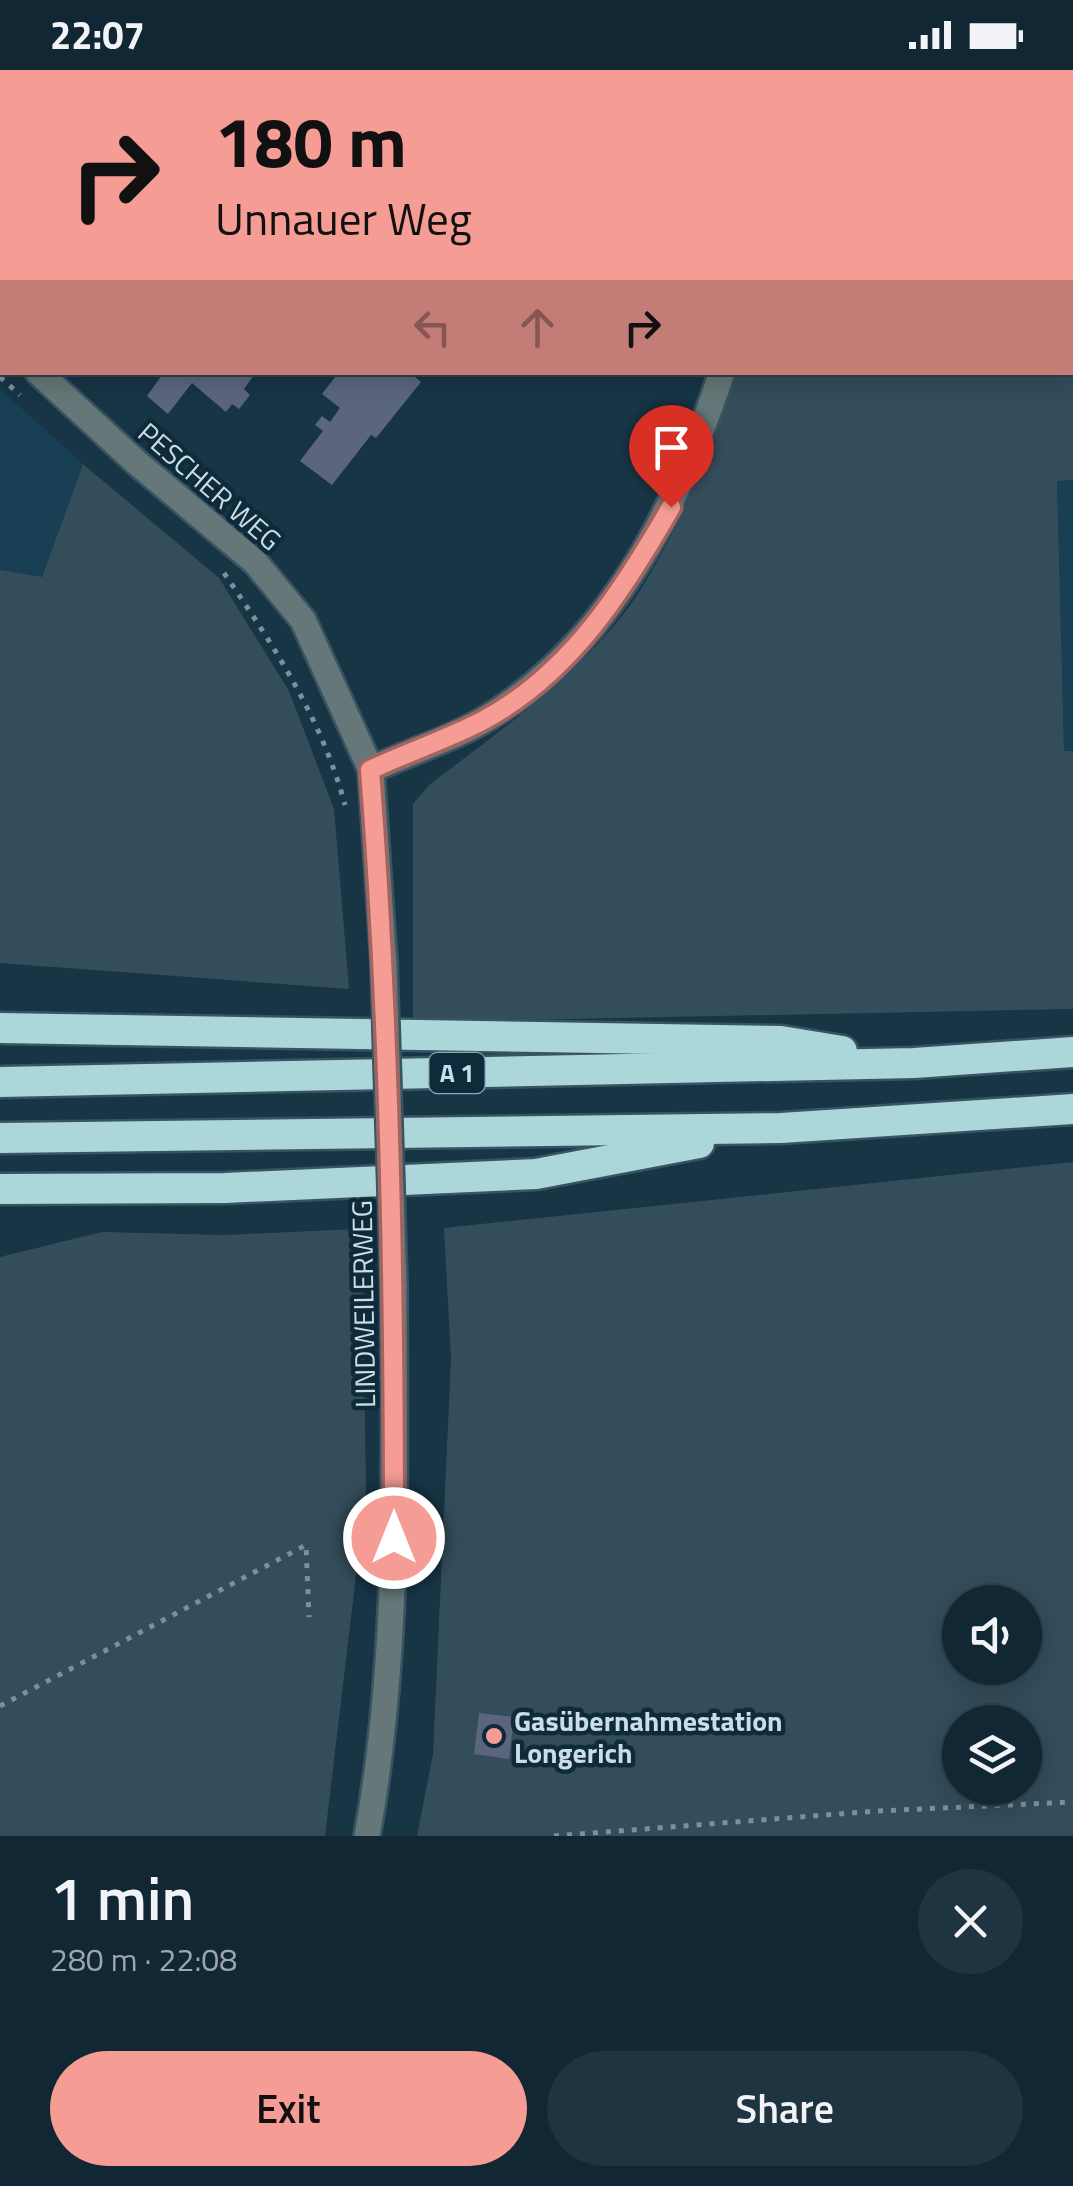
<!DOCTYPE html>
<html lang="en">
<head>
<meta charset="utf-8">
<style>
  :root { --surface:#112834; --page:#1e3440; --text:#f1f3f6; --muted:#9ca6ac; --line:#30444f; --accent:#f59c94 }
  body { margin:0; font-family:"Titillium Web",sans-serif; background:var(--page); color:var(--text); height:100vh; display:flex; flex-direction:column; font-size:38px; white-space:nowrap }
  * { box-sizing:border-box; margin:0 }
  p { font-size:32px; color:var(--muted) }
  .icon { flex:none; width:55px; height:55px; fill:none; stroke:currentColor; stroke-width:2; stroke-linecap:round; stroke-linejoin:round }
  .map { position:relative; height:1766px; overflow:hidden }
  .drawer { display:flex; flex-direction:column; background:var(--surface); flex:1 }
  .drawer>* { flex:none }
  .banner { position:absolute; left:0px; top:0px; width:1075px; height:305px; box-shadow:0 5px 25px #0003,0 0 0 2px var(--line); background:#f59c94; color:#111; overflow:hidden }
  .fabs { position:absolute; left:942px; top:1515px; display:grid; gap:20px }
  .fabs a { display:grid; place-items:center; width:100px; height:100px; border-radius:50%; background:var(--surface); box-shadow:0 5px 25px #0003,0 0 0 2px var(--line); font-size:50px }
  .pin { position:absolute; display:grid; place-items:center; width:85px; height:85px; color:#fff; margin:-102px -42px; border-radius:50% 50% 50% 0; rotate:-45deg; box-shadow:0 0 10px #0007 }
  .pin .icon { rotate:45deg }
  .me { position:absolute; width:110px; margin:-55px; rotate:0deg; stroke-linejoin:round; filter:drop-shadow(0 0 8px #0008) }
  .turn { display:flex; align-items:center; gap:35px; height:210px; padding:0 50px; font-size:45px }
  .turn .icon { width:130px; height:130px; stroke-width:2.5 }
  .turn b { display:block; font-size:70px; line-height:85px }
  .lanes { display:flex; align-items:center; height:95px; padding:0 50px; background:#0003; justify-content:center; gap:50px; direction:ltr }
  .lanes .off { opacity:.35 }
  .round { display:grid; place-items:center; flex:none; width:105px; height:105px; border-radius:52px; background:var(--page) }
  .head { display:flex; align-items:center; justify-content:space-between; height:170px; padding:0 50px }
  h1 { font-size:60px; font-weight:600; line-height:75px }
  .primary-button { display:flex; gap:20px; margin-top:auto; padding:20px 50px }
  .primary-button a { flex:1; height:115px; border-radius:60px; background:var(--accent); color:#111; font-size:40px; font-weight:600; line-height:115px; text-align:center }
  .primary-button a+a { background:var(--page); color:var(--text) }
  .status { display:flex; justify-content:space-between; align-items:center; height:70px; padding:0 50px; background:var(--surface); direction:ltr }
  .status svg { height:28px; fill:currentColor }
  .map>svg:first-child { display:block }
  .built { fill:#183f53 }
  .green { fill:#344d5b; fill-rule:evenodd }
  .building { fill:#5b667e }
  .lines { fill:none; stroke-linecap:round; stroke-linejoin:round }
  .minor-casing { stroke:#385362; stroke-width:30 }
  .highway-casing { stroke:#385362; stroke-width:35 }
  .path { stroke:#79909d; stroke-width:5; stroke-dasharray:5 8; stroke-linecap:butt }
  .minor { stroke:#657778; stroke-width:25 }
  .highway { stroke:#abd6da; stroke-width:30 }
  .minor-bridge-casing { stroke:#385362; stroke-width:30; stroke-linecap:butt }
  .minor-bridge { stroke:#657778; stroke-width:25 }
  .route-casing { stroke:#9f6560; stroke-width:25 }
  .route { stroke:#f59c94; stroke-width:18 }
  .poi-dot { fill:#f59c94; stroke:#0d2b3b; stroke-width:4 }
  .labels { text-anchor:middle; dominant-baseline:central; stroke-width:9; stroke-linejoin:round; paint-order:stroke }
  .shield { fill:#0d2b3b; stroke:#93a8b3; stroke-width:2.5 }
  .shield-label { font-size:25px; font-weight:bold; fill:#ccdde7 }
  .street-label { font-size:28px; fill:#ccdde7; stroke:#0d2b3b }
  .poi-label { font-size:28px; font-weight:bold; fill:#ccdde7; stroke:#0d2b3b; text-anchor:start }
</style>
</head>
<body>
<div class="status"><b>22:07</b><svg viewBox="0 0 49 12"><path d="M0 12V9h3v3zM5 12V6h3v6zM10 12V3h3v9zM15 12V0h3v12zM26 1h20v11H26zM47 4h2v5h-2z"/></svg></div>
<div class="map">
<svg width="1073" height="1766" viewBox="0 0 1073 1766">
  <rect width="100%" height="100%" fill="#173545"/>
  <g class="built">
    <polygon points="0,319 83,394 41,508 0,500"/>
    <polygon points="1073,410 1073,681 1064,682 1057,411"/>
  </g>
  <g class="green">
    <path d="M 1073,194 L 1073,410 L 1057,411 L 1064,681 L 1073,681 L 1073,939 L 413,952 L 413,734 L 429,715 C 501,660 592,596 641,519 C 683,452 709,377 734,303 L 1072,302 Z"/>
    <polygon points="83,394 219,508 289,621 334,739 349,919 0,893 0,500 42,507"/>
    <path d="M 1073,1092 L 1073,1766 L 417,1766 L 433,1684 L 451,1288 L 444,1158 ZM 960,1532 L 1025,1532 L 1025,1598 L 960,1598 ZM 960,1652 L 1025,1652 L 1025,1718 L 960,1718 Z"/>
    <polygon points="355,1159 363,1225 366,1421 325,1766 0,1766 0,1187 102,1162 224,1165"/>
  </g>
  <g class="building">
    <polygon points="164,302 256,302 244,319 250,325 239,339 232,334 226,342 192,313 168,344 147,326"/>
    <polygon points="339,302 409,302 421,312 376,368 371,365 332,415 300,391 323,361 315,355 322,346 330,352 340,338 322,324"/>
    <polygon points="479,1643 514,1647 509,1689 474,1684"/>
  </g>
  <g class="lines">
    <defs>
      <g id="minor">
        <polyline points="775,2 775,0"/>
        <polyline points="1072,182 1073,182"/>
        <polyline points="0,268 2,270"/>
        <polyline points="38,302 136,392 255,492 303,550 371,700 384,893"/>
        <path d="M 371,700 C 409,682 453,669 489,647 C 614,569 677,438 722,302"/>
        <path d="M 367,1766 C 400,1584 394,1399 394,1215"/>
      </g>
      <g id="highway">
        <polyline points="0,958 781,971 842,981"/>
        <polyline points="0,1012 914,993 1073,982"/>
        <polyline points="0,1068 781,1058 1073,1039"/>
        <polyline points="0,1119 225,1118 536,1104 699,1073"/>
      </g>
    </defs>
    <use href="#minor" class="minor-casing"/>
    <use href="#highway" class="highway-casing"/>
    <g class="path">
      <polyline points="358,0 367,2"/>
      <polyline points="659,0 659,2"/>
      <polyline points="0,307 20,325"/>
      <path d="M 224,503 C 274,576 322,649 345,735"/>
      <polyline points="0,1636 306,1475 309,1547"/>
      <polyline points="554,1766 878,1741 1073,1732"/>
    </g>
    <use href="#minor" class="minor"/>
    <use href="#highway" class="highway"/>
    <defs>
      <polyline id="minor-bridge" points="384,893 394,1215"/>
    </defs>
    <use href="#minor-bridge" class="minor-bridge-casing"/>
    <use href="#minor-bridge" class="minor-bridge"/>
  </g>
  <g class="lines">
    <defs>
      <path id="route" d="M 394,1468 C 394,1212 390,956 370,700 C 408,682 448,669 484,650 C 571,603 624,519 671,437"/>
    </defs>
    <use href="#route" class="route-casing"/>
    <use href="#route" class="route"/>
  </g>
  <circle class="poi-dot" cx="494" cy="1666" r="10"/>
  <g class="labels">
    <rect class="shield" x="429.5" y="983" width="55" height="40" rx="8"/>
    <g class="shield-label">
      <text x="457" y="1003">A 1</text>
    </g>
    <g class="street-label">
      <text transform="translate(210 416) rotate(41)">PESCHER WEG</text>
      <text transform="translate(363 1234) rotate(-91)">LINDWEILERWEG</text>
    </g>
    <g class="poi-label">
      <text x="514" y="1650">Gasübernahmestation<tspan x="514" dy="32">Longerich</tspan></text>
    </g>
  </g>
</svg>
<div class="fabs">
<a><svg class="icon" aria-label="sound" viewBox="0 0 24 24"><path d="M4 9h4l5-4v14l-5-4H4zM17 9q2 3 0 6"/></svg></a>
<a><svg class="icon" aria-label="layers" viewBox="0 0 24 24"><path d="M12 4l9 5-9 5-9-5zM3 14l9 5 9-5"/></svg></a>
</div>
<div class="pin" style="left:671px;top:437px;background:#d93025"><svg class="icon" aria-label="arrive" viewBox="0 0 24 24"><path d="M6 21V4h12l-3 4 3 4H6"/></svg></div>
<svg class="me" style="left:394px;top:1468px" viewBox="-20 -20 40 40"><circle r="17" fill="#f59c94" stroke="#fff" stroke-width="3"/><path d="M0-11L8 9 0 5-8 9z" fill="#fff"/></svg>
<div class="banner">
<div class="turn"><svg class="icon" aria-label="right" viewBox="0 0 24 24"><path d="M7 20v-9h11M14 6l5 5-5 5"/></svg><div><b>180 m</b>Unnauer Weg</div></div>
<div class="lanes"><svg class="icon off" aria-label="left" viewBox="0 0 24 24"><path d="M17 20v-9H6M10 6l-5 5 5 5"/></svg><svg class="icon off" aria-label="ahead" viewBox="0 0 24 24"><path d="M12 20V5M6 11l6-6 6 6"/></svg><svg class="icon" aria-label="right" viewBox="0 0 24 24"><path d="M7 20v-9h11M14 6l5 5-5 5"/></svg></div>
</div>
</div>
<section class="drawer">
<div class="head"><div><h1>1 min</h1><p>280 m · 22:08</p></div><a class="round"><svg class="icon" aria-label="close" viewBox="0 0 24 24"><path d="M6 6l12 12M18 6L6 18"/></svg></a></div>
<div class="primary-button"><a>Exit</a><a>Share</a></div>
</section>
</body>
</html>
